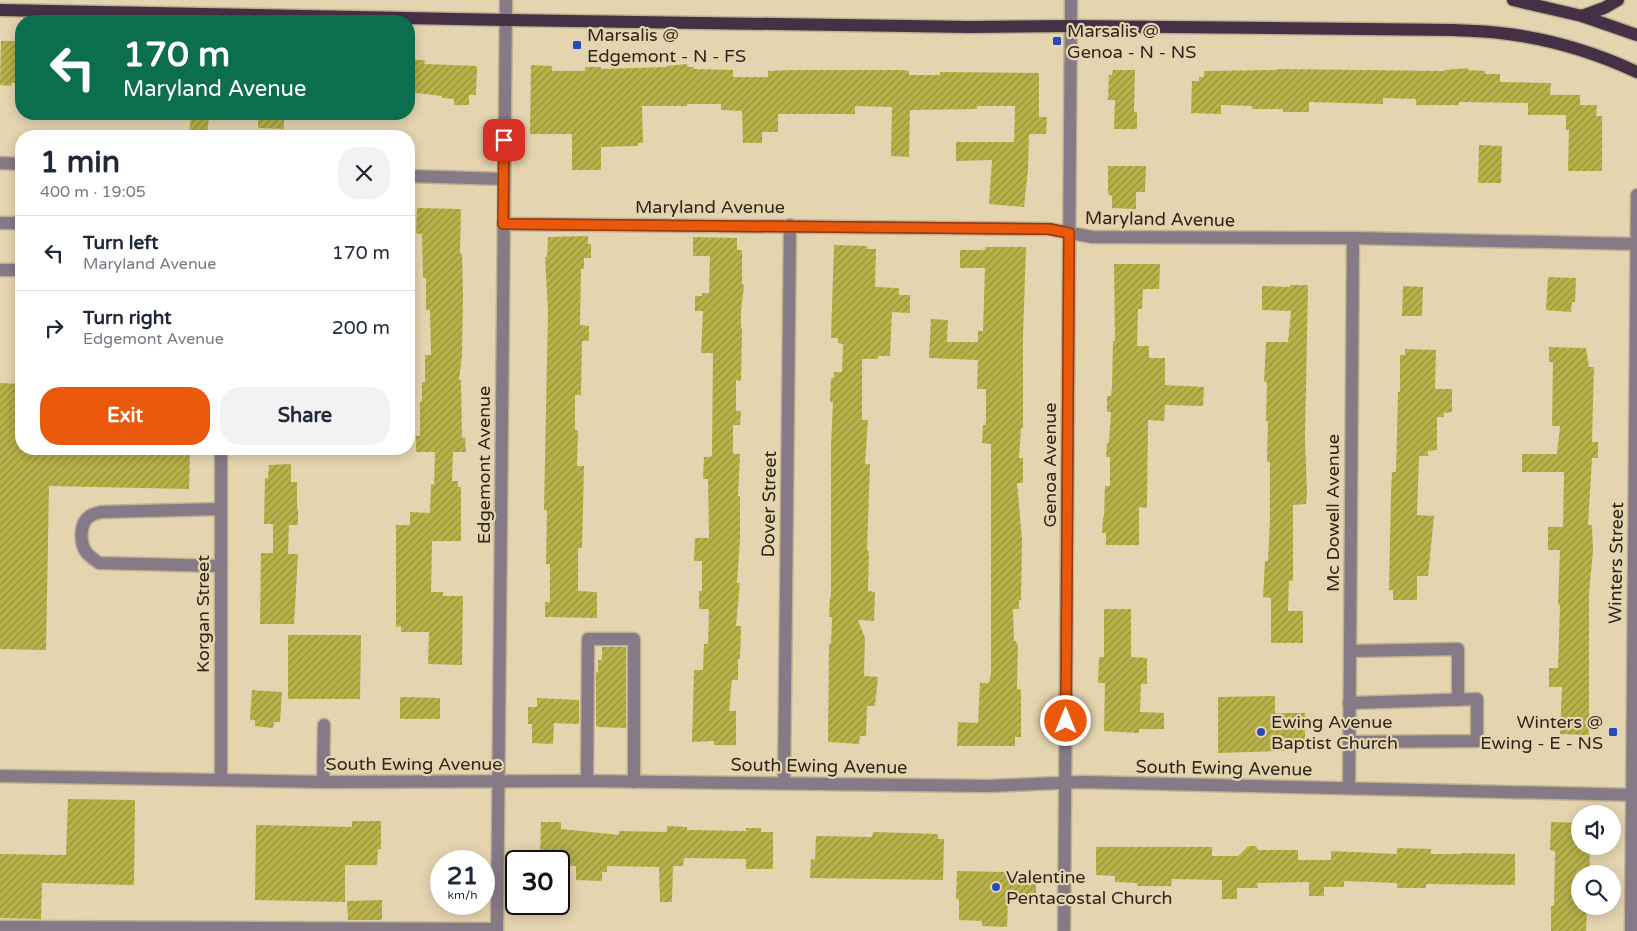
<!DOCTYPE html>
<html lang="en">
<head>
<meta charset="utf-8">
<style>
  :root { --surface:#fff; --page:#f2f2f3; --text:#1f2937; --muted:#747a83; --line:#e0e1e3; --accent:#ea580c }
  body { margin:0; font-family:"Varela Round",sans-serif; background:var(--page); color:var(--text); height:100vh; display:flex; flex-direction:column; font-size:19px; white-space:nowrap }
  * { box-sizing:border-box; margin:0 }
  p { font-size:16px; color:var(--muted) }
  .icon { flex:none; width:28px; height:28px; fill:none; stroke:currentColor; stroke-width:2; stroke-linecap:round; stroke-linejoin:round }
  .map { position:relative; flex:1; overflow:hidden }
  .drawer { position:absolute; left:15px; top:130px; width:400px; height:325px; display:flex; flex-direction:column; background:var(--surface); border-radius:20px; box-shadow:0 2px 12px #0003 }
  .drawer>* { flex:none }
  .top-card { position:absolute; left:15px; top:15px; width:400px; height:105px; border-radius:20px; box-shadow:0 2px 12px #0003; background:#0b6e4f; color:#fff; overflow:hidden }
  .fabs { position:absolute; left:1571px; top:805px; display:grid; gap:10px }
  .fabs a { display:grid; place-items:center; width:50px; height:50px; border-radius:50%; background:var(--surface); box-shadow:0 2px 12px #0003; font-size:25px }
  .speed { position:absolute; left:430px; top:850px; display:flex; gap:10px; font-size:25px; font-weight:700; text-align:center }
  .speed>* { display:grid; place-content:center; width:65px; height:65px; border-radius:50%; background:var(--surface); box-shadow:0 2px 12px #0003; line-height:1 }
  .speed small { font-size:12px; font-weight:400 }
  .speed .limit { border:2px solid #111; border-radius:8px; background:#fff; color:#111 }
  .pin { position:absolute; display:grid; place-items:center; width:42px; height:42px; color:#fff; margin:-21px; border-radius:10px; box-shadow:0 2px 8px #0006 }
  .me { position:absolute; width:55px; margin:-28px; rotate:0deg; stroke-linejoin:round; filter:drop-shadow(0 0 4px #0008) }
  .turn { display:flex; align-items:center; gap:18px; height:105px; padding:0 25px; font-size:22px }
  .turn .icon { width:65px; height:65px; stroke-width:2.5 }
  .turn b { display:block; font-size:35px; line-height:42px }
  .round { display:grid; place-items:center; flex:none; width:52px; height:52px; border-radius:20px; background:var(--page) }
  .summary { display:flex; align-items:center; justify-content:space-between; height:85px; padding:0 25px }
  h1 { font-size:30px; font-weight:800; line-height:38px }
  .cta { display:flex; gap:10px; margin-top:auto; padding:10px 25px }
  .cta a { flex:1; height:58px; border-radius:20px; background:var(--accent); color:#fff; font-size:20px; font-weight:800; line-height:58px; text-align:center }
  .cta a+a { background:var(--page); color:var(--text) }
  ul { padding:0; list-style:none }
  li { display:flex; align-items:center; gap:15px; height:75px; padding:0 25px; border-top:1px solid var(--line) }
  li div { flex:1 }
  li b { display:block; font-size:19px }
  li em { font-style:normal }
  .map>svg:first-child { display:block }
  .building { fill:url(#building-hatch) }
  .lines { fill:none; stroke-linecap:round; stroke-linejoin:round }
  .minor-casing { stroke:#c0b192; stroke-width:15 }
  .major-casing { stroke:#c0b192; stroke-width:15 }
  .minor { stroke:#867a86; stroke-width:12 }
  .major { stroke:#453146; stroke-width:12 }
  .route-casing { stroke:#983908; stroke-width:12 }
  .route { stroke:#ea580c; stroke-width:9 }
  .poi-dot { fill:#274bba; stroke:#e5d4b0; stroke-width:2 }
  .labels { text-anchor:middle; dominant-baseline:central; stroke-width:4.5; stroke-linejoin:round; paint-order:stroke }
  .poi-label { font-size:18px; fill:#2e2719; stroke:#e5d4b0; text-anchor:start }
  .street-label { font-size:18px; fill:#2e2719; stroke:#e5d4b0 }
</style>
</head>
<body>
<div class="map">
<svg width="1637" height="931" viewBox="0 0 1637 931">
  <defs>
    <pattern id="building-hatch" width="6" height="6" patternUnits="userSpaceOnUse" patternTransform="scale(1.25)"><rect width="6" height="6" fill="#b8b249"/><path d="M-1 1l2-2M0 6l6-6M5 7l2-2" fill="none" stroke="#96913c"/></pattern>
  </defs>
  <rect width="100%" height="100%" fill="#e5d4b0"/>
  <g class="building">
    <polygon points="1,41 16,41 15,45 21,45 21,83 12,83 11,86 0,85"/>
    <polygon points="409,60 425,60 424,64 477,66 476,95 469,95 469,105 454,105 454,99 442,98 442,96 409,92"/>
    <polygon points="686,64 689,67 694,67 694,69 733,70 733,77 768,77 768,71 793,70 900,70 909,71 909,75 940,75 940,72 1039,73 1039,117 1047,117 1046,134 1029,134 1028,169 1024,207 989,204 992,160 956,161 956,142 1014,142 1015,106 977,106 977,109 910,110 909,157 891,156 892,107 855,106 855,114 778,114 778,132 762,132 762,143 743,143 742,111 721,110 721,104 687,104 687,106 642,106 643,143 638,143 638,146 601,147 601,170 572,170 572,134 530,134 531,65 552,66 552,71 585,71 585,67 601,67 601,69 667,67 667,66"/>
    <polygon points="1468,68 1468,70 1485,71 1485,74 1500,74 1500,82 1551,83 1550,95 1580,95 1580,105 1597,105 1596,116 1602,116 1602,171 1568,171 1569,130 1566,130 1566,115 1528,115 1528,103 1459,102 1459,105 1416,105 1416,99 1383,98 1383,104 1309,102 1309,112 1283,112 1283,109 1252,109 1252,106 1221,105 1221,114 1191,113 1192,81 1199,81 1199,77 1204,77 1204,71 1276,70 1276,69 1445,71 1445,70"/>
    <polygon points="1113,70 1135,70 1134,112 1137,112 1137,129 1114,129 1115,100 1108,100 1109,75 1112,75"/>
    <polygon points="258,114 284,114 284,129 258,128"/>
    <polygon points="191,115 209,117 207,136 189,136"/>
    <polygon points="1479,145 1502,146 1501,183 1478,183"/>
    <polygon points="1108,166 1146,166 1145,192 1136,192 1136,209 1112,208 1112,196 1108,194"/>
    <polygon points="417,208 461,209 460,254 462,253 463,296 462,355 459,380 461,380 462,438 465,437 466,452 453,452 452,481 458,481 458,487 461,487 461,541 432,541 431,592 443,592 443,596 463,596 462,665 428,664 429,632 401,632 401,626 396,627 396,525 410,525 410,512 430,513 431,484 434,485 435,452 416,452 416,436 420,436 420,402 422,402 422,382 425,382 425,355 431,355 430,310 426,310 426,278 423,278 422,234 416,233"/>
    <polygon points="588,236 588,244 591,244 591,258 584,258 584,269 581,269 580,325 589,326 589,341 582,341 581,395 575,395 575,430 578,430 577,466 584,466 582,548 578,548 578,591 597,592 597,618 545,617 545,602 550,602 550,564 546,564 547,510 544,510 548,311 545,257 547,257 548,237"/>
    <polygon points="693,237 737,238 737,250 742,250 742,284 744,285 741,311 741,328 742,328 741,381 736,380 736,411 741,411 740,425 733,425 733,454 740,454 738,496 740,496 740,539 737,583 740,583 736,626 741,626 740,659 738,659 738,680 732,680 729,711 736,711 736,745 714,745 714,741 692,742 694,670 703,670 704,644 708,644 709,611 708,609 699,609 699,591 702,591 702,561 694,561 695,538 709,538 708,479 703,479 704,457 711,457 712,454 713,353 701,353 703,311 695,311 695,296 702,296 702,293 709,293 710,256 693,256"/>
    <polygon points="834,245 867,246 867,249 876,249 875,287 899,288 899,295 910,295 910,313 892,312 890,356 878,356 878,359 862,359 862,420 868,420 865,464 870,464 867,550 869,551 868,591 875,592 874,621 858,620 865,638 864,676 878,677 875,706 867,706 866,736 860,736 859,744 828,742 829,644 831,643 832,617 829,617 830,597 831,597 831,446 833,402 830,402 831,378 834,377 834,372 842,372 843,344 838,343 838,338 831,338"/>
    <polygon points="985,247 1026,247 1023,336 1023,428 1021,428 1019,458 1023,458 1023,483 1017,483 1022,539 1021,600 1019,600 1019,609 1013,609 1014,641 1016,641 1018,646 1017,689 1021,690 1021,737 1015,737 1015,746 957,746 958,722 978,723 980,683 989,683 991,673 991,444 982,443 983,425 986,425 986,389 977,389 978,360 929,358 931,319 948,320 947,342 978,342 978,331 983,331 985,268 960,268 960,250 985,250"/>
    <polygon points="1114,264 1160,264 1159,289 1143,289 1142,309 1138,309 1137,346 1149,346 1149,358 1165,358 1165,385 1204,387 1203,406 1165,405 1164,421 1148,420 1147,508 1139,507 1139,545 1106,545 1106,533 1102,533 1103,517 1104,517 1105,486 1110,486 1110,457 1106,457 1107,443 1109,443 1111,412 1107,412 1107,396 1111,396 1112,386 1113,341 1115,341"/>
    <polygon points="1548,277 1576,278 1575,302 1572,302 1571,312 1546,310"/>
    <polygon points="1290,285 1308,285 1305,438 1307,492 1306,504 1293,505 1293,581 1289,581 1288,611 1303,611 1303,643 1271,643 1271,598 1263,597 1265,561 1268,561 1270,520 1270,462 1267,462 1268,421 1266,421 1267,382 1264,382 1266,342 1288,342 1291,311 1262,310 1262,286 1290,287"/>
    <polygon points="1403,286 1423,287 1422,316 1402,316"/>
    <polygon points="1549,347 1586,348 1589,367 1594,367 1592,442 1598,442 1598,458 1592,458 1588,525 1592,525 1593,551 1589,593 1589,735 1560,734 1562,687 1549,687 1549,668 1558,668 1560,605 1558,605 1560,550 1548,550 1548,527 1563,527 1564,472 1522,472 1522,454 1557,454 1560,426 1552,426 1553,362 1549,362"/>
    <polygon points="1405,349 1436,350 1435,389 1452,389 1452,412 1444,413 1444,417 1437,417 1437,450 1428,451 1428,456 1419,456 1417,515 1434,516 1428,576 1417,576 1417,600 1393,600 1393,590 1389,590 1391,492 1392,472 1396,472 1398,392 1400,392 1400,355 1405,355"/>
    <polygon points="0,383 21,384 21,449 190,449 189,489 49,486 46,650 0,649"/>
    <polygon points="291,464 291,482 297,482 297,509 298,509 298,525 289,525 288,554 298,554 294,624 260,624 261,553 273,553 273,524 264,524 265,478 268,478 269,465"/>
    <polygon points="1104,609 1131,609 1131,657 1147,658 1147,684 1141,684 1140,712 1164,713 1164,729 1139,729 1139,733 1104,731 1105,683 1098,683 1099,657 1104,657"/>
    <polygon points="288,635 361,635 360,699 288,699"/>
    <polygon points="602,647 626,647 626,728 597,727 596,724 596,672 598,672 598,660 602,660"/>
    <polygon points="252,690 282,692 280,722 274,722 273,728 255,726 255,720 250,720"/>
    <polygon points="1275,696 1275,713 1305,713 1305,750 1218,753 1218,697"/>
    <polygon points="400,697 440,698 440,719 400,719"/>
    <polygon points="537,698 579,700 579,724 554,723 553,744 532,743 532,724 528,724 528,707 537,707"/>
    <polygon points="68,799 135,800 134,885 42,883 41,919 0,918 0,854 66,855"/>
    <polygon points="352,821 381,821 381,849 378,849 377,865 345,865 345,902 255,900 256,825 352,827"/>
    <polygon points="541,822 561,822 561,829 619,835 619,831 667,832 667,826 687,827 687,830 746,831 746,828 761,828 761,832 773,832 773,869 746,869 746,859 684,858 683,866 673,866 672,902 660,902 659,867 607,866 607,872 602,872 602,881 576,880 576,866 559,866 559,861 540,861"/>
    <polygon points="1551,822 1580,823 1580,846 1589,846 1590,874 1580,874 1580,906 1587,906 1586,931 1551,931 1551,906 1554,906 1555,851 1550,850"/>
    <polygon points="873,832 938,834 938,839 944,839 943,880 810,878 811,859 815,860 816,836 872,837"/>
    <polygon points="1248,846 1256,846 1258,850 1298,850 1298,860 1331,860 1331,851 1397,854 1397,848 1431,849 1431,854 1462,854 1462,853 1515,854 1515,885 1426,884 1426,888 1397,888 1397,883 1344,881 1344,887 1324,887 1324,896 1309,896 1309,882 1257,883 1258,888 1237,888 1237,899 1222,899 1222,880 1172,879 1171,886 1137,886 1137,883 1115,882 1115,876 1096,875 1096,847 1212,847 1212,856 1238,856"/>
    <polygon points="957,871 1006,872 1006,875 1036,876 1036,900 1008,899 1007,927 982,926 982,921 959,920 959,899 956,899"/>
    <polygon points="382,900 382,920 348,920 347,901"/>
  </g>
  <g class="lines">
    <defs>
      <g id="minor">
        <polyline points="0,163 21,164"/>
        <polyline points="409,176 503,179"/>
        <polyline points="0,223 21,223"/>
        <polyline points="503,224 1049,229 1092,237 1353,238 1637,244"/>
        <polyline points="0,270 21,270"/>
        <path d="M 220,509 L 101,512 C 98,513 93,514 90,516 C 79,523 80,543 86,552 C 89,556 95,560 99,563 L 221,566"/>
        <polyline points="1350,651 1458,649 1458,700"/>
        <polyline points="1349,742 1477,741 1477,699 1349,703"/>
        <polyline points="0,776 323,782 587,781 989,786 1083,782 1637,795"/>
        <polyline points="221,780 221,449"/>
        <polyline points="587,781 588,639 634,639 634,782"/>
        <polyline points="323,782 324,725"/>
        <polyline points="784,782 790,225"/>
        <polyline points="1349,788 1353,238"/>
        <polyline points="0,927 497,929"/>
        <polyline points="497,931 506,0"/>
        <polyline points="1064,931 1071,0"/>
        <polyline points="1631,931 1637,195"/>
      </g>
      <g id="major">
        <polyline points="1513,0 1582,16 1637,35"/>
        <path d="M 0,10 L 506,20 L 969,27 L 1071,26 L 1454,30 C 1470,31 1485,31 1500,33 C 1547,38 1594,52 1637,72"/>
        <polyline points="1582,16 1604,8 1618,0"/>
      </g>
    </defs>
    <use href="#minor" class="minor-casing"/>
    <use href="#major" class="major-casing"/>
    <use href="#minor" class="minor"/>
    <use href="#major" class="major"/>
  </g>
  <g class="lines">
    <defs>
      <polyline id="route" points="504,140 503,224 1049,229 1069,233 1066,721"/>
    </defs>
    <use href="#route" class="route-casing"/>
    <use href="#route" class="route"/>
  </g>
  <g class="poi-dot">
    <rect x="1052" y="36" width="10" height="10" rx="2.5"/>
    <rect x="572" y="40" width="10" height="10" rx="2.5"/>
    <circle cx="1261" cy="732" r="5"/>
    <rect x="1608" y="727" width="10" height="10" rx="2.5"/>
    <circle cx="996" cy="887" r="5"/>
  </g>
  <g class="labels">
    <g class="poi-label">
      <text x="1067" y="31">Marsalis @<tspan x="1067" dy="21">Genoa - N - NS</tspan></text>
      <text x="587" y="35">Marsalis @<tspan x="587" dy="21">Edgemont - N - FS</tspan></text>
      <text x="1271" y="722">Ewing Avenue<tspan x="1271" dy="21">Baptist Church</tspan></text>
      <text x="1603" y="722" text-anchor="end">Winters @<tspan x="1603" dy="21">Ewing - E - NS</tspan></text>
      <text x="1006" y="877">Valentine<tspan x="1006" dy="21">Pentacostal Church</tspan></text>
    </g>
    <g class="street-label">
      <text x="710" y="207">Maryland Avenue</text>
      <text transform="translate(1160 219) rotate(1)">Maryland Avenue</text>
      <text transform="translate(484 465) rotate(-90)">Edgemont Avenue</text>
      <text transform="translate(1050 465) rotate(-90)">Genoa Avenue</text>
      <text transform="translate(769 504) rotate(-89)">Dover Street</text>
      <text transform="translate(1333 513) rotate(-90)">Mc Dowell Avenue</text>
      <text transform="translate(1616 563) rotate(-89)">Winters Street</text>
      <text transform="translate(203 614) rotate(-90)">Korgan Street</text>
      <text x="414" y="764">South Ewing Avenue</text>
      <text transform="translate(819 766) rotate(1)">South Ewing Avenue</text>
      <text transform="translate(1224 768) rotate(1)">South Ewing Avenue</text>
    </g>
  </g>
</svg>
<div class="fabs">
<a><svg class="icon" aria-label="sound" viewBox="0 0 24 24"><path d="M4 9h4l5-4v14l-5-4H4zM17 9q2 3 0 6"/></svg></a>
<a><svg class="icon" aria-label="search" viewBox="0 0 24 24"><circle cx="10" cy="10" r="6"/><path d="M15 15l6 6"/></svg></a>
</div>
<div class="speed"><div>21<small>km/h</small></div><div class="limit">30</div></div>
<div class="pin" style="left:504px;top:140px;background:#d93025"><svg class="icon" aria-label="arrive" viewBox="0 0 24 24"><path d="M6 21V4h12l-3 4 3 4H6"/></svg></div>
<svg class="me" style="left:1066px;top:721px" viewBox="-20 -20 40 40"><circle r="17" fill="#ea580c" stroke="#fff" stroke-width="3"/><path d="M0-11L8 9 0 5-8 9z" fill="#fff"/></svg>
<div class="top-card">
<div class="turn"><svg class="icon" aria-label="left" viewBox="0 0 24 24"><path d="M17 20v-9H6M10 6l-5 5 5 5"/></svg><div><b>170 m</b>Maryland Avenue</div></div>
</div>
<section class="drawer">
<div class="summary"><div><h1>1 min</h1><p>400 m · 19:05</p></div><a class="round"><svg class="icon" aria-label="close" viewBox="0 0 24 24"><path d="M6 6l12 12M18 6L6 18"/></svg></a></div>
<ul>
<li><svg class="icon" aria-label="left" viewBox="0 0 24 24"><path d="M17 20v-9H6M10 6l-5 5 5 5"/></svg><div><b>Turn left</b><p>Maryland Avenue</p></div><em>170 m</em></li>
<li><svg class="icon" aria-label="right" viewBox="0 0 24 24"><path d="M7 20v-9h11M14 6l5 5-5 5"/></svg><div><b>Turn right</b><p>Edgemont Avenue</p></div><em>200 m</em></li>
</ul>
<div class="cta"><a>Exit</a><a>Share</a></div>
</section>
</div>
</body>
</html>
